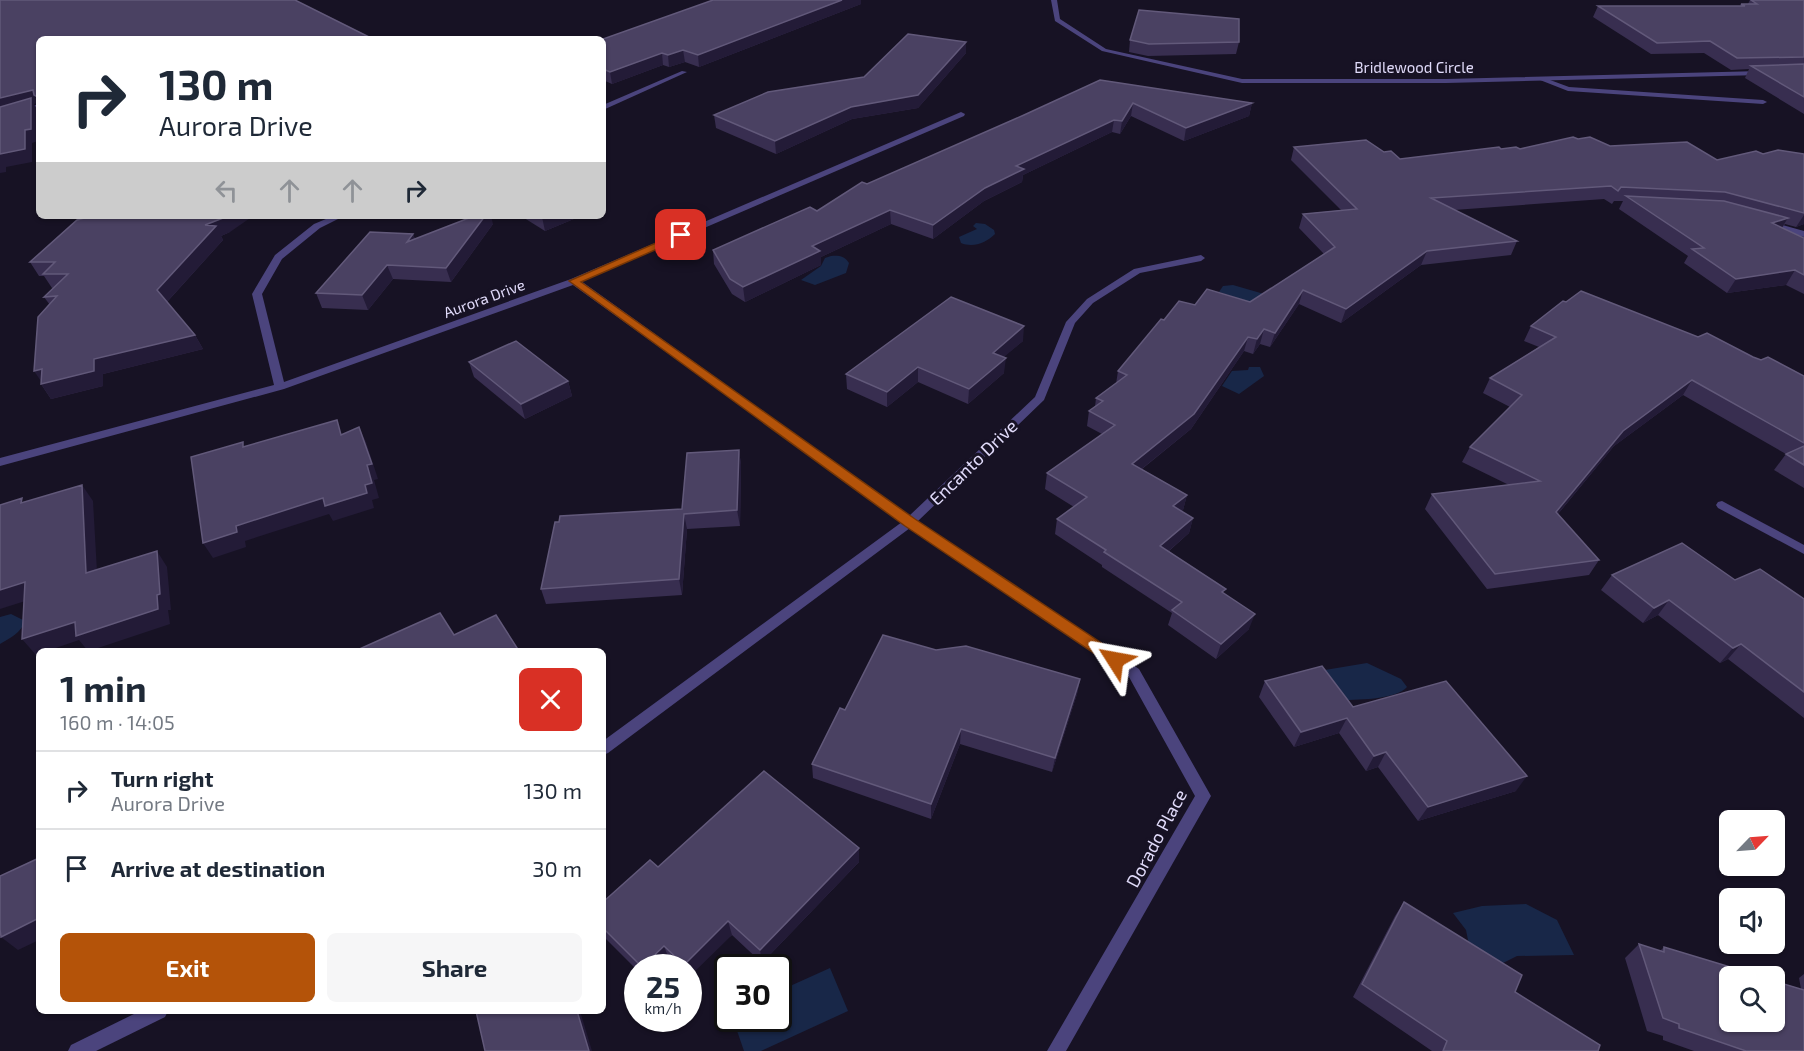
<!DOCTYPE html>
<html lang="en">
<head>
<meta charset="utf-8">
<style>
  :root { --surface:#fff; --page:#f6f6f7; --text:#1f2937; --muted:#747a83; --line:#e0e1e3; --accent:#b45309 }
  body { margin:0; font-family:"Exo 2",sans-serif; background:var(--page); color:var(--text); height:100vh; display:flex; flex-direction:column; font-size:22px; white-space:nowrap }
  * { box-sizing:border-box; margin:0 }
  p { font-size:20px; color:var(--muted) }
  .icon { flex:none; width:33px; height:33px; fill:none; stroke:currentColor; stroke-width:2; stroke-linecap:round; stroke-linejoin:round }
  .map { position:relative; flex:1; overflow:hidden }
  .panel { position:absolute; left:36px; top:648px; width:570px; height:366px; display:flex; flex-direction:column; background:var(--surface); border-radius:9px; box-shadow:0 2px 4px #0004 }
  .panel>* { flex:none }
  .top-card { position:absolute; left:36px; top:36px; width:570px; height:183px; border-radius:9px; box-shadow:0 2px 4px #0004; background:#fff; color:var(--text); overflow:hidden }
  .needle { width:39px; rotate:65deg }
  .controls { position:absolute; left:1719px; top:810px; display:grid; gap:12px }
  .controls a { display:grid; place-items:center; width:66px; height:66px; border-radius:9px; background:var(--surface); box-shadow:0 2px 4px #0004; font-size:30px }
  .speed { position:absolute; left:624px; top:954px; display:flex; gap:12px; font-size:30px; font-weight:700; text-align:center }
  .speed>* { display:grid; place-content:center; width:78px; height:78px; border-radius:50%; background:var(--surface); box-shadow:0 2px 4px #0004; line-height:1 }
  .speed small { font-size:15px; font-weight:400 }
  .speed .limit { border:3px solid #111; border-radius:9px; background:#fff; color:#111 }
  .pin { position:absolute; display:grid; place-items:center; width:51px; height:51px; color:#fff; margin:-26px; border-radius:12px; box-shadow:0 3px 9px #0006 }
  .me { position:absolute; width:66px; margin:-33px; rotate:304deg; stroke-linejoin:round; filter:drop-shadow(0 0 4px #0008) }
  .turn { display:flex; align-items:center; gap:21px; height:126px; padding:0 24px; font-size:27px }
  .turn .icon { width:78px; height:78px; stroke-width:2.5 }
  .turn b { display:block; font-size:42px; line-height:51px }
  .lanes { display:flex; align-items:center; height:57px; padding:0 24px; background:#0003; justify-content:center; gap:30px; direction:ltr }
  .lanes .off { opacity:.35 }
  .round { display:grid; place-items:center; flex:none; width:63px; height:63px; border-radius:9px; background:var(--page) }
  .summary { display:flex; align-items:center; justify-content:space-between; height:102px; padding:0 24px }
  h1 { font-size:36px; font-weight:700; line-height:45px }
  .action { display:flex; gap:12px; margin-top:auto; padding:12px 24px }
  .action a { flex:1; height:69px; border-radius:9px; background:var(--accent); color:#fff; font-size:24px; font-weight:700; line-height:69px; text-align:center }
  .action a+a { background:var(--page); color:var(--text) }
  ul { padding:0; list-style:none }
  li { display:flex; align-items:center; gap:18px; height:78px; padding:0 24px; border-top:2px solid var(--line) }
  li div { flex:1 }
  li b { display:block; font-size:22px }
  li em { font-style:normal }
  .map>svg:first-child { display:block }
  .water { fill:#182748 }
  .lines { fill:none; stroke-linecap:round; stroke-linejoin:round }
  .lane { fill:#4b447d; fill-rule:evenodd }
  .street { fill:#4b447d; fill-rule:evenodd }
  .wall { fill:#382e50 }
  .shaded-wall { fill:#231b37 }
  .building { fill:#4a4162; stroke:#62597a; stroke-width:1.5 }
  .route { fill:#b45309; stroke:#753606; stroke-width:1.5 }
  .labels { text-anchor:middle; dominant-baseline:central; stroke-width:6; stroke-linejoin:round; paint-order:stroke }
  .far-street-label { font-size:15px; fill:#e1dbfa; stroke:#171224 }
  .street-label { font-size:18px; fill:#e1dbfa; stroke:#171224 }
</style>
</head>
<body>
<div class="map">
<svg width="1804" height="1051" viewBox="0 0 1804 1051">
  <rect width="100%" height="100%" fill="#171224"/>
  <g class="water">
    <path d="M 976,223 L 985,224 L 994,230 L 995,234 C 986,243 973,248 961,243 L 959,237 L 977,229 L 973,226 Z"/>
    <path d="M 831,256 C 838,255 845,256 849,263 L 846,273 L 815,285 L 801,280 L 821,266 L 825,258 Z"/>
    <polygon points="1233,285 1264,294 1268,308 1219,292 1223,286"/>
    <polygon points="1249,367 1260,367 1264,376 1239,394 1222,386 1232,371 1248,370"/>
    <path d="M 11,614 L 25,621 C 21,633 10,638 0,644 L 0,617 Z"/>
    <path d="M 1367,663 L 1401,679 L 1407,687 C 1396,700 1354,700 1337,700 L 1325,670 Z"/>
    <polygon points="1526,904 1557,920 1574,955 1517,956 1497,966 1469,945 1466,930 1453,913 1482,906"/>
    <polygon points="830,968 848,1011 761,1051 744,1051 733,1019 778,1018 779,991"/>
  </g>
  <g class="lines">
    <polygon class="lane" points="1542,77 1569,87 1763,100 1767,102 1763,104 1568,91 1540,80 1539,79"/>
    <g class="street">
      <polygon points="1051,0 1057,0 1060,19 1106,49 1242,79 1446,79 1761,71 1764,73 1761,75 1446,83 1242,83 1102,51 1055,21"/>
      <polygon points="682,71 687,72 603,110 603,105"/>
      <polygon points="39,104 39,108 0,119 0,115"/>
      <polygon points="961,112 965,114 964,116 581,281 909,516 1035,397 1066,322 1087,299 1134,269 1201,255 1205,258 1201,261 1140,273 1093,303 1075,323 1044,400 918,521 1139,669 1211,796 1066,1051 1047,1051 1195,796 1129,677 910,528 608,753 603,755 603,741 902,522 573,285 284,389 0,466 0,458 274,385 252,294 275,255 314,224 333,216 344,216 320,228 282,259 262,294 284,382 571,279"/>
      <polygon points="1768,221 1804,231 1804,237 1765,226 1765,222"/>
      <polygon points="1722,501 1804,545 1804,554 1718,508 1716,505 1718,502"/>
      <polygon points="140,1011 168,1011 165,1017 96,1051 68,1051 71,1045"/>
    </g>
  </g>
  <g class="wall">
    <polygon points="713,0 861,0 861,4 699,67 685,62 669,67 663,65 612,84 603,80 603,39"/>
    <polygon points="1750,0 1804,0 1804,114 1745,78 1749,69 1731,70 1704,53 1651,54 1593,17 1598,6 1740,6 1741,4 1748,4"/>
    <polygon points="1130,40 1239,42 1236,54 1148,56 1129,52"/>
    <polygon points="966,42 966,53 918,108 852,119 776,154 716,128 714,115 864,77"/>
    <polygon points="1100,80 1252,103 1249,116 1184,141 1131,116 1120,134 1112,132 1023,175 1022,182 984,201 933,239 891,224 821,257 821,265 745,302 732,294 714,264 713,250 817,211 867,184 1024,115"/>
    <polygon points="1578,139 1610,146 1717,160 1763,154 1804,154 1804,224 1796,227 1785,224 1782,228 1804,238 1804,294 1786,285 1727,293 1684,263 1688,256 1619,209 1623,201 1614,201 1612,204 1604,199 1454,210 1517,241 1511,255 1421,265 1341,323 1299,304 1270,347 1260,344 1253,354 1244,351 1191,429 1142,469 1187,495 1183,510 1181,511 1193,518 1189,533 1169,551 1224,594 1249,629 1216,659 1168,625 1172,613 1102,567 1102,565 1055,534 1057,519 1074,507 1045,489 1047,473 1102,434 1087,426 1089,411 1095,407 1096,398 1116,384 1118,371 1164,320 1195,305 1250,302 1324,254 1299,228 1303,214 1341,210 1291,160 1294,147 1384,152 1400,159 1501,149 1520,149"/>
    <polygon points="521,216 581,216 545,231"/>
    <polygon points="493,224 451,282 393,279 368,310 322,308 316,293 413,234 415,239"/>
    <polygon points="230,232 221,236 223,240 167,302 195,335 203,349 103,374 103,386 51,399 41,384 50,305 44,297 53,288 52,288 44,276 39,276 30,262"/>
    <polygon points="1531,326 1698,337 1804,376 1804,488 1774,470 1786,454 1683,395 1614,446 1558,514 1599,560 1589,575 1487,589 1425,509 1432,494 1509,485 1462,462 1470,447 1510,407 1483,393 1490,378 1539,347 1524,341"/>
    <polygon points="1023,341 1003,357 1004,373 968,404 918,382 887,407 847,389 846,374"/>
    <polygon points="469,362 568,381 572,396 525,419 474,377"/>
    <polygon points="739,450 741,465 740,526 687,529 682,595 546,604 541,589 682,509"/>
    <polygon points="1612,575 1735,580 1804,599 1804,718 1728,659 1720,663 1658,615 1643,623 1601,590"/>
    <polygon points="936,650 1080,679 1077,694 1052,772 960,744 931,819 813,778 812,764 845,710"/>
    <polygon points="1265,681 1353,707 1516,791 1418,821 1378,767 1366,771 1339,733 1294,747 1259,697"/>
    <polygon points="859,848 859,862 762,963 732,935 688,968 677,968 669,959 660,968 638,968 638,971 603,936 603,902 658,867"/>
    <polygon points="1404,902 1515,992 1598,1051 1432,1051 1353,997 1395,916"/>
    <polygon points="1639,944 1660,951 1664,947 1801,989 1799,978 1804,974 1804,1051 1694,1051 1663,1040 1663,1036 1647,1031 1625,958"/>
  </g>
  <g class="shaded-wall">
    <polygon points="842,0 861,0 861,4 699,67 698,55"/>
    <polygon points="966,42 966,53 918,108 852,119 776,154 775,141"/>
    <polygon points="683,50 685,62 669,67 668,55"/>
    <polygon points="662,53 663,65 612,84 610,72"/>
    <polygon points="33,90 34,95 39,103 34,104 38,111 38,141 32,143 32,162 6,167 6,172 0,173 0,98"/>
    <polygon points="1133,103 1131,116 1120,134 1122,121"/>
    <polygon points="1252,103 1249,116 1184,141 1186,128"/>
    <polygon points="1114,120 1112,132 1023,175 1022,182 984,201 933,239 933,225 1016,166"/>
    <polygon points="890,210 891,224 821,257 821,265 745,302 743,287 812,246"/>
    <polygon points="1804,215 1804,224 1796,227"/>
    <polygon points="227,216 253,216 230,232 221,236 223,240 165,304 157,290 205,225"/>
    <polygon points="485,216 491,216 493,224 451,282 446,268"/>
    <polygon points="544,216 581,216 545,231 542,217"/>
    <polygon points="1788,218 1779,232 1772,223"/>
    <polygon points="413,234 418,248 407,242"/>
    <polygon points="1427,251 1421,265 1341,323 1346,309"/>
    <polygon points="387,265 393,279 368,310 362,295"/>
    <polygon points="1795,270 1786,285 1727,293 1736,279"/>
    <polygon points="1303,290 1299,304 1270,347 1275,333"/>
    <polygon points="1024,326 1023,341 992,367 993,353"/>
    <polygon points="1264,329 1260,344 1253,354 1257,339"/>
    <polygon points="195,335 203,349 103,374 103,386 51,399 41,384 43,384 34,371 94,359"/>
    <polygon points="1248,337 1244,351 1191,429 1129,479 1132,464"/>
    <polygon points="1006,358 1004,373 968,404 969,389"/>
    <polygon points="918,367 918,382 887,407 887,392"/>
    <polygon points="1692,380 1683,395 1614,446 1547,527 1556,512 1623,431"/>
    <polygon points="568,381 572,396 525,419 521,404"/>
    <polygon points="359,427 366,442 378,479 374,480 379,498 372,500 374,508 333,521 329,514 245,541 246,547 213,558 203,543 236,526 367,465"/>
    <polygon points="739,450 741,465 740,526 737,510"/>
    <polygon points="82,485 93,501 98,589 86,573"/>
    <polygon points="1187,495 1183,510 1169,521 1173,506"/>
    <polygon points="684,514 687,529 682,595 679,579"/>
    <polygon points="1193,518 1189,533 1157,561 1160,546"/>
    <polygon points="157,551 167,567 171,610 168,610 170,624 89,651 88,651 79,640 47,651 39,651 39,654 36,655 22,639 157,595"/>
    <polygon points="25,582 38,597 0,609 0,590"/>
    <polygon points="1669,600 1658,615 1643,623 1654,608"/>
    <polygon points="1255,614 1249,629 1216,659 1221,644"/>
    <polygon points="1741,644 1728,659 1720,663 1733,648"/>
    <polygon points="1080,679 1077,694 1052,772 1055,758"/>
    <polygon points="1347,718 1339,733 1294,747 1301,732"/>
    <polygon points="961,729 960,744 931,819 931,804"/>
    <polygon points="1386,752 1378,767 1366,771 1374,756"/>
    <polygon points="1527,776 1516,791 1418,821 1428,807"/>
    <polygon points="859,848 859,862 762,963 760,950"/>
    <polygon points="39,918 39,940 18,950 1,937"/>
    <polygon points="728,921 732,935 688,978 688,968 685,968 684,965"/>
    <polygon points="664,946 669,959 660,968 642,968"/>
    <polygon points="577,1011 580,1011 592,1051 589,1051"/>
  </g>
  <g class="building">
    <polygon points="0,0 295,0 373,39 39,39 39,98 34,95 33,90 0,98"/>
    <polygon points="713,0 842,0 698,55 683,50 668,55 662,53 610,72 603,69 603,39"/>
    <polygon points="1751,0 1804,0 1804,57 1737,58 1710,41 1657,43 1598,6 1745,6 1741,4 1757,4"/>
    <polygon points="1139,10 1239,19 1239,42 1149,44 1130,40"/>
    <polygon points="908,34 966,42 918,95 851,107 775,141 714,115 768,92 864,77"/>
    <polygon points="1804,64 1804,97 1751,66"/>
    <polygon points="1100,80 1252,103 1186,128 1133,103 1122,121 1114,120 1016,166 1024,169 985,188 933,225 890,210 812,246 820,251 743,287 730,279 713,250 810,207 817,211 862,182 867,184 1024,115"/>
    <polygon points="31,98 31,129 25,130 25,149 0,154 0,107"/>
    <polygon points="1573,137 1578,139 1590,137 1610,146 1687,142 1717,160 1756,151 1763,154 1778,150 1804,154 1804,213 1725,192 1621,187 1618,191 1611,186 1431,198 1517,241 1427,251 1346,309 1303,290 1275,333 1264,329 1257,339 1248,337 1194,414 1132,464 1187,495 1173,506 1193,518 1160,546 1226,589 1222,592 1255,614 1221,644 1172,610 1182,602 1104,552 1106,550 1057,519 1087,497 1047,473 1115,425 1089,411 1103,401 1096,398 1127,375 1118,371 1161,319 1164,320 1179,301 1195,305 1207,289 1250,302 1335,247 1303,214 1357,209 1294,147 1366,140 1384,152 1391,151 1400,159 1499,147 1501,149 1516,147 1520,149"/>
    <polygon points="1626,196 1724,201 1788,218 1772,223 1804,238 1804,275 1795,270 1736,279 1692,249 1704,248"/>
    <polygon points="92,216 227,216 223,218 205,225 216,226 157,290 195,335 94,359 94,371 41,384 42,369 34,371 38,317 57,296 44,297 68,274 43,274 55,262 30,262 77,220"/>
    <polygon points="474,216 485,216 446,268 387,265 362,295 316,293 370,232 413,234 407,242"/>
    <polygon points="1581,291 1698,337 1707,333 1753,357 1761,360 1768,357 1804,376 1804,443 1692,380 1623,431 1556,512 1599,560 1495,574 1432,494 1540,481 1470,447 1522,395 1490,378 1556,337 1531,326 1563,301 1566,302"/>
    <polygon points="951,297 1024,326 993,353 1006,358 969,389 918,367 887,392 846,374"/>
    <polygon points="516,341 568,381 521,404 469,362"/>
    <polygon points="337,420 341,435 359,427 372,464 367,465 372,483 365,485 367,493 325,506 323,498 236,526 237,532 203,543 191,457 243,442 243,447"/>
    <polygon points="1804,446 1804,465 1786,454"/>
    <polygon points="739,450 737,510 684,514 679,579 541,589 555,522 559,522 560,516 682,509 687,453"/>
    <polygon points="82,485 86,573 157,551 160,594 157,595 158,609 76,636 75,622 22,639 25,582 0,590 0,505 22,498 21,503"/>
    <polygon points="1682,543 1735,580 1760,569 1804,599 1804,692 1741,644 1733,648 1669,600 1654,608 1612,575"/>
    <polygon points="440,613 454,635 496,615 519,651 355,651"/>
    <polygon points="883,635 936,650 966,646 1080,679 1055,758 961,729 931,804 812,764 840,708 845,710"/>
    <polygon points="1322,666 1353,707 1446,681 1527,776 1428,807 1386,752 1374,756 1347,718 1301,732 1265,681"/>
    <polygon points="764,771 859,848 760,950 728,921 684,965 664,946 642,967 603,928 603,902 650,860 658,867"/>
    <polygon points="39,858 39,918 1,937 0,929 0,876"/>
    <polygon points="1404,902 1522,975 1515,992 1600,1045 1598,1051 1443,1051 1447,1041 1362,984"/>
    <polygon points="1639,944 1664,952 1664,947 1760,976 1730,976 1730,1022 1774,1022 1774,981 1804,990 1804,1051 1746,1051 1679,1028 1679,1024 1663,1018"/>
    <polygon points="476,1011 577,1011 589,1051 485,1051"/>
  </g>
  <polygon class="route" points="681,232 686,235 685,237 581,282 915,519 1121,656 1123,660 1121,664 1110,664 905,526 569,281"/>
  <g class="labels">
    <g class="far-street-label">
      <text x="1414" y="67">Bridlewood Circle</text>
      <text transform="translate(484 298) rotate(-20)">Aurora Drive</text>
    </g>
    <g class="street-label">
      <text transform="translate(973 462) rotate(-44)">Encanto Drive</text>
      <text transform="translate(1156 838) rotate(-62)">Dorado Place</text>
    </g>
  </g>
</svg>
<div class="controls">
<a><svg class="needle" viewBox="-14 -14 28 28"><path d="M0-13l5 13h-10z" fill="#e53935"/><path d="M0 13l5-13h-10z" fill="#747a83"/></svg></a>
<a><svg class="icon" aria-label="sound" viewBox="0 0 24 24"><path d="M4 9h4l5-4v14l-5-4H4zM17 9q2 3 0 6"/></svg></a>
<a><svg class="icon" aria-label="search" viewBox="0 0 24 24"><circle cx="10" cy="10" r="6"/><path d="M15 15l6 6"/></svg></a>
</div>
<div class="speed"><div>25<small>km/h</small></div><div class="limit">30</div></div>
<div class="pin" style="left:681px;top:235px;background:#d93025"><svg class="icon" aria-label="arrive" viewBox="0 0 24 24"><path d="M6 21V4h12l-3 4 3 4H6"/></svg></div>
<svg class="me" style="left:1115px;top:660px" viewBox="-20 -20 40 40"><path d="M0-17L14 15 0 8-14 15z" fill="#b45309" stroke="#fff" stroke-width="4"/></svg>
<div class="top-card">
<div class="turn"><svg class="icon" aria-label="right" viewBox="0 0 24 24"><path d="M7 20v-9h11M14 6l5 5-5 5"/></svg><div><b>130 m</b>Aurora Drive</div></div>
<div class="lanes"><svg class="icon off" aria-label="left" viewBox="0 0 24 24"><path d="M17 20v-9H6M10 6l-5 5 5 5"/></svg><svg class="icon off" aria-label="ahead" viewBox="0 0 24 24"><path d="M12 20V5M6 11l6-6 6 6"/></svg><svg class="icon off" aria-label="ahead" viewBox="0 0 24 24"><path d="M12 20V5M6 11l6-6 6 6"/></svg><svg class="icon" aria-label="right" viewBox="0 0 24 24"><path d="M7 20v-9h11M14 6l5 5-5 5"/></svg></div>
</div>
<section class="panel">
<div class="summary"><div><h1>1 min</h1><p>160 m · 14:05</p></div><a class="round" style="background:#d93025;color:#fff"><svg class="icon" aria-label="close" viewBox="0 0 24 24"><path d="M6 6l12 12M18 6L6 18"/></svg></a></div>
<ul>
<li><svg class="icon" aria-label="right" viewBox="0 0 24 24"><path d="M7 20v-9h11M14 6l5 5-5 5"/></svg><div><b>Turn right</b><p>Aurora Drive</p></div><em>130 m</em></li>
<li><svg class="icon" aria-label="arrive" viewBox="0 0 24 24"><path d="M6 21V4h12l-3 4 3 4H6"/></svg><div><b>Arrive at destination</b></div><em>30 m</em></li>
</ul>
<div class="action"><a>Exit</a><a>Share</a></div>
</section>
</div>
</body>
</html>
